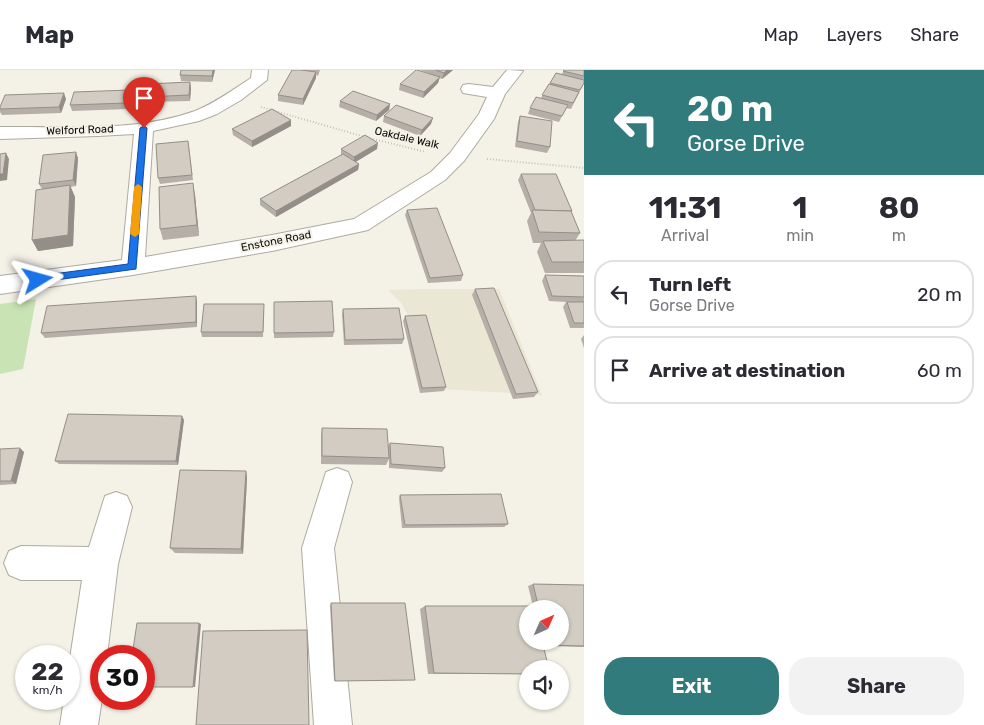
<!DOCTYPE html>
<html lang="en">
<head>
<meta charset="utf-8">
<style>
  :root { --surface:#fff; --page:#f2f2f3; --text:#2b2b33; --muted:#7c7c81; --line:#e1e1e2; --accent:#327b7d }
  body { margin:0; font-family:Rubik,sans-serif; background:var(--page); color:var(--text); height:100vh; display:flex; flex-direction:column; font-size:19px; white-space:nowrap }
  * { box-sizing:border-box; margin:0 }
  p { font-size:16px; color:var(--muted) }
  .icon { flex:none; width:28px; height:28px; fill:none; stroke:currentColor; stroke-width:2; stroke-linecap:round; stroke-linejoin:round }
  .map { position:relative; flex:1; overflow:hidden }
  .details { display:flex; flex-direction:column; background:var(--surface); width:400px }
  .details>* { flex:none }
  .hud { background:#327b7d; color:#fff; overflow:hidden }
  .needle { width:32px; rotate:45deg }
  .buttons { position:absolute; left:519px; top:530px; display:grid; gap:10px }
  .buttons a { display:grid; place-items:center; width:50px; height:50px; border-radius:50%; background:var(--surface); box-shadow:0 1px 4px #0004; font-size:25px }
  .speed { position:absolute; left:15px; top:575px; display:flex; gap:10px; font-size:25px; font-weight:700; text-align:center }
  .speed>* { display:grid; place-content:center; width:65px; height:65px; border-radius:50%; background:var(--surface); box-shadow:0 1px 4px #0004; line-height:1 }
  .speed small { font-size:12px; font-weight:400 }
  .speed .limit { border:8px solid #d22; background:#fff; color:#111 }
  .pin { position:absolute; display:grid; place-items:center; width:42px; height:42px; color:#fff; margin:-51px -21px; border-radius:50% 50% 50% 0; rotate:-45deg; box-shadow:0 0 5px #0007 }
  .pin .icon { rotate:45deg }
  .me { position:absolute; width:55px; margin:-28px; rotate:82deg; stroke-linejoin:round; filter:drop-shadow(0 0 4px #0008) }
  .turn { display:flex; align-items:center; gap:18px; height:105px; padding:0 20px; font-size:22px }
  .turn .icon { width:65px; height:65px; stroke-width:2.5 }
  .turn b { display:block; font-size:35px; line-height:42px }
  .eta { display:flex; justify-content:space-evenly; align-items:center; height:85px; text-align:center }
  .eta b { font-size:30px; font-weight:700; line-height:35px }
  .primary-button { display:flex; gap:10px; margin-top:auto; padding:10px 20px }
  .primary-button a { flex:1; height:58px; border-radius:20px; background:var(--accent); color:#fff; font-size:20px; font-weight:700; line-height:58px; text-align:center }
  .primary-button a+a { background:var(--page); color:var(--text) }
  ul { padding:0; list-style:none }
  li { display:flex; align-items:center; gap:15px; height:68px; margin:0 10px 8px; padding:0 10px; border:2px solid var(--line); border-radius:20px }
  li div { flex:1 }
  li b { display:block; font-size:19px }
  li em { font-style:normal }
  header { display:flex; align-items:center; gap:30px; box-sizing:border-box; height:70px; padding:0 25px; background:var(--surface); border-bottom:1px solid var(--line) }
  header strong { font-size:24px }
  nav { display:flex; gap:28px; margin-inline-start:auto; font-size:18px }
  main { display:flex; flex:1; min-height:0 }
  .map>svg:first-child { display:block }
  .built { fill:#ebe7d5 }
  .green { fill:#cae3b5 }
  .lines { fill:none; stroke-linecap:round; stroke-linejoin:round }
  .minor-casing { stroke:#adaba1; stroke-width:2 }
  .path { stroke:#9b9992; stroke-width:2; stroke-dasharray:0.5 2.5; stroke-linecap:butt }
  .minor { fill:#fff; fill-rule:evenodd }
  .wall { fill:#b5afa8; fill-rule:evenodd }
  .shaded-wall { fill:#938f88 }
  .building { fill:#d2ccc3; stroke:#938f88 }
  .route { fill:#1a73e8; stroke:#114b97 }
  .slow { fill:#f59e0b }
  .labels { text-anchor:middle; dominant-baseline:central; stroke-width:4; stroke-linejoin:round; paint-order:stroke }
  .far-street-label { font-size:11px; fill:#0d0c09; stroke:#f4f1e7 }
</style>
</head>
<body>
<header>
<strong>Map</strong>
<nav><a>Map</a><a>Layers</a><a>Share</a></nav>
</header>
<main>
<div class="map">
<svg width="584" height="655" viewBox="0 0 584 655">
  <rect width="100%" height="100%" fill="#f4f1e7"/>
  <polygon class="built" points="421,219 499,219 542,325 425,318 408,246 402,234 388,220"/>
  <polygon class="green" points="36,229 23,299 0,304 0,234"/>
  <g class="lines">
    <defs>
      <g id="minor">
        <path d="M 252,0 L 268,0 L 267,10 L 241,30 L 217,44 L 199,51 L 153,61 L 145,187 L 272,165 L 354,149 L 431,102 L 450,83 L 479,44 L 487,27 L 463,23 L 461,19 L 463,15 L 469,14 L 493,17 L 507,0 L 523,1 L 505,24 L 494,49 L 464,91 L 445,110 L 368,160 L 272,181 L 133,205 L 0,224 L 0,206 L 122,190 L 134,64 L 98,66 L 0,69 L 0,57 C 63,56 134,63 195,41 C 215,33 233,20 251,8 Z"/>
        <polygon points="337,398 348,402 352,412 334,478 352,655 314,655 302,478 326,402"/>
        <polygon points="116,422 127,426 132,437 118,494 107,586 101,586 102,629 98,655 60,655 64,629 69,629 69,595 82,510 21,510 9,505 4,493 9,481 21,476 89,477 105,426"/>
      </g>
    </defs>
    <use href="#minor" class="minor-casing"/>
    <g class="path">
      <polyline points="261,37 365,67 426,82"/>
      <polyline points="487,89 584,98"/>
    </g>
    <use href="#minor" class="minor"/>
  </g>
  <g class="wall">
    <polygon points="215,0 212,12 181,11 180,5"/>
    <polygon points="292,0 320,0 318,6 316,5 316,8 303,35 278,31 278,25"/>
    <polygon points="420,0 453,0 442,9 439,8 438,13 423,28 399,20 400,14 433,5"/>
    <polygon points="564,0 584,0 584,13 571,39 566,38 559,52 528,44 530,38 541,28 556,3 562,4"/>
    <polygon points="190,12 191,18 190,31 147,32 146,27"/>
    <polygon points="131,25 129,39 72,41 70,35"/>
    <polygon points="66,29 61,43 2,45 0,42 0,37"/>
    <polygon points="340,31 390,34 389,40 376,51 339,37"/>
    <polygon points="384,46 431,54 420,66 383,52"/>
    <polygon points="520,46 550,77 547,83 515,77 518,52"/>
    <polygon points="291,56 252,77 233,65 232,59"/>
    <polygon points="189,77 193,110 160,114 158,108"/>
    <polygon points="341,79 377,79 355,92 359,94 358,100 276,147 260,135 260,129 341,85"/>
    <polygon points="78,88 76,116 70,117 75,127 73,176 38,181 32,170 42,119 39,114"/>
    <polygon points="521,104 572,141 571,142 580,163 575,171 584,170 584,203 545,203 537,182 541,173 533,173 527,151 531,143 518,110"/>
    <polygon points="195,125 199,166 163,170 160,159"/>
    <polygon points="407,140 463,205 461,211 428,213 405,145"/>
    <polygon points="545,205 584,206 584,258 570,258 563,237 566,232 549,231 542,211"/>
    <polygon points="475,219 538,322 534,327 513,329 472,225"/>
    <polygon points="197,232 197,257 45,268 41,263"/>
    <polygon points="274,232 334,262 333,267 274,268"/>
    <polygon points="264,239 263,267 202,267 201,262"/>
    <polygon points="343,239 404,269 402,274 344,275 342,244"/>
    <polygon points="405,246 446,317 444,321 420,323 403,251"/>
    <polygon points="584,265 584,278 581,269"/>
    <polygon points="184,350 178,395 59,394 55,391"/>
    <polygon points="322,358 388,377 390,373 445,398 442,402 389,398 389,389 386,395 321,394 321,366"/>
    <polygon points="0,379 24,382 16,414 0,415"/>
    <polygon points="246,401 247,408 243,484 175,483 170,478"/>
    <polygon points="400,425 508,454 504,457 402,458 399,428"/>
    <path d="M 533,514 L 584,515 L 584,577 L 543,576 L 528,599 L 528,604 L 428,604 L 420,539 L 425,536 L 533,536 L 528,516 ZM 528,539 L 560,539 L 560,571 L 528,571 Z"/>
    <polygon points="331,533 415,610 334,611 330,536"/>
  </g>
  <g class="shaded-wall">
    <polygon points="213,0 215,0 212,12 212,6"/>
    <polygon points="447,0 453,0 442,9 444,3"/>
    <polygon points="316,2 316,8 303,35 303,29"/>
    <polygon points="440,7 438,13 423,28 424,22"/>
    <polygon points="190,12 191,18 190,31 189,25"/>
    <polygon points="130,20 131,25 129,39 127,33"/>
    <polygon points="64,23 66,29 61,43 59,37"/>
    <polygon points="390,34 389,40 376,51 377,45"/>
    <polygon points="433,48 431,54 420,66 422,60"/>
    <polygon points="291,50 291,56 252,77 252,71"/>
    <polygon points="378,73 377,79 354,93 354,87"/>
    <polygon points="76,82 78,88 76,116 73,110"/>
    <polygon points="6,83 9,89 7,110 0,111 0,104"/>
    <polygon points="359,94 358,100 276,147 276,141"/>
    <polygon points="193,113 195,125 199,166 197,155"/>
    <polygon points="70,115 75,127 73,176 38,181 32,170"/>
    <polygon points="196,226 197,232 197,257 196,252"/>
    <polygon points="182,346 184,350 178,395 176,391"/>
    <polygon points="20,378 24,382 16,414 11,411"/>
    <polygon points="246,401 247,408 243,484 241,479"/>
    <polygon points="199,553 201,554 195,617 193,617"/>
  </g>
  <g class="building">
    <polygon points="181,0 213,0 212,6 180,5"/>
    <polygon points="292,0 301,0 316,2 303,29 278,25"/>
    <polygon points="416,0 417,0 440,7 424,22 400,14"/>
    <polygon points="436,0 447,0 444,3"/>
    <polygon points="564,0 584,0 584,6 563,1"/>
    <polygon points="556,3 584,10 584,13 580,20 550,13"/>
    <polygon points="190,12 189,25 146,27 148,14"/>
    <polygon points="549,14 579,22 573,33 542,25"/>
    <polygon points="130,20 127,33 70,35 74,22"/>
    <polygon points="353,21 390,34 377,45 340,31"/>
    <polygon points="64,23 59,37 0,39 0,37 5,25"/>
    <polygon points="536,27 568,35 562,46 530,38"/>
    <polygon points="396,35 433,48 422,60 384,46"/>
    <polygon points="272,39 291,50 252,71 232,59"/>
    <polygon points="520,46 552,51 550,77 517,71"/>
    <polygon points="365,65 378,73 354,87 341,79"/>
    <polygon points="188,71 192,105 158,108 156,74"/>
    <polygon points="76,82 73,110 39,114 43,85"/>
    <polygon points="6,83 3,104 0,104 0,84"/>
    <polygon points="343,84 359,94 276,141 260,129"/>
    <polygon points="521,104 556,104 572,141 535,140"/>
    <polygon points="193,113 197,155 160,159 159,117"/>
    <polygon points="70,115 68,165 32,170 36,120"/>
    <polygon points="437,138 463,205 430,208 407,140"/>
    <polygon points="532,140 571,141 580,163 539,162"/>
    <polygon points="584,170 584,192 552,192 543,171"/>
    <polygon points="545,205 584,206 584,227 552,226"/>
    <polygon points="494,218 538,322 516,324 475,219"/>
    <polygon points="196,226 196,252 41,263 47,236"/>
    <polygon points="332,231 334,262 274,263 274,232"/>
    <polygon points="567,232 584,232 584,253 574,253"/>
    <polygon points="204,234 264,234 263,262 201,262"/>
    <polygon points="399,238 404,269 345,270 343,239"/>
    <polygon points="426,245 446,317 422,318 405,246"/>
    <polygon points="68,344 182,346 176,391 55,391"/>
    <polygon points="322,358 387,359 389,388 322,386"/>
    <polygon points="390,373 443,377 445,398 391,394"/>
    <polygon points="20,378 11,411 0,411 0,379"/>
    <polygon points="180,400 246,401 241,479 170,478"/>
    <polygon points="501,424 508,454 405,455 400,425"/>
    <polygon points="533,514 584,515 584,576 547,575 546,571 560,571 560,539 539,539"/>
    <polygon points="331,533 405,533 415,610 335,611"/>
    <polygon points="425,536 533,536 534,539 528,539 528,571 542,571 549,599 528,599 528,604 434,603"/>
    <polygon points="137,553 199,553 193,617 144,617 144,586 132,586"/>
    <polygon points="307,560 309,655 196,655 203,561"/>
  </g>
  <polygon class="route" points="144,56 147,58 136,199 34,213 33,210 38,206 128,194 140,58"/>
  <polygon class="slow" points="138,114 142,117 139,164 135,167 130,164 134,117"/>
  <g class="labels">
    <g class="far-street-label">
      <text transform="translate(80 60) rotate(-2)">Welford Road</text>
      <text transform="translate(407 68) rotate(13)">Oakdale Walk</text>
      <text transform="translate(276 171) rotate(-11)">Enstone Road</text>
    </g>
  </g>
</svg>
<div class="buttons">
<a><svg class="needle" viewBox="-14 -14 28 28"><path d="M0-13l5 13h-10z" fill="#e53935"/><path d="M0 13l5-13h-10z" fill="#7c7c81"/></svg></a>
<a><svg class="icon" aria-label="sound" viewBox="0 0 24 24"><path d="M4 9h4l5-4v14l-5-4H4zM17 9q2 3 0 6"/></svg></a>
</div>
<div class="speed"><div>22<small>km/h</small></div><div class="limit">30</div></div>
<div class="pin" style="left:144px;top:58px;background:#d93025"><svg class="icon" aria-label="arrive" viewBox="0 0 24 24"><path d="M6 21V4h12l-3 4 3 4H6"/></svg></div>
<svg class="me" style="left:38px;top:210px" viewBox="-20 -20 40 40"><path d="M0-17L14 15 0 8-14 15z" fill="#1a73e8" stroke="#fff" stroke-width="4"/></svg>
</div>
<section class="details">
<div class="hud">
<div class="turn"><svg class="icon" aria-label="left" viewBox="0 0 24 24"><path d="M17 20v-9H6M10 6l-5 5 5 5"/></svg><div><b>20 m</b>Gorse Drive</div></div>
</div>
<div class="eta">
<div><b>11:31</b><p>Arrival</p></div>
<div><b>1</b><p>min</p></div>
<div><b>80</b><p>m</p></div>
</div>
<ul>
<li><svg class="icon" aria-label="left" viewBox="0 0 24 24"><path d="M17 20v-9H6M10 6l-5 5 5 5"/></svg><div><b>Turn left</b><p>Gorse Drive</p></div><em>20 m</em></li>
<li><svg class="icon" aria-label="arrive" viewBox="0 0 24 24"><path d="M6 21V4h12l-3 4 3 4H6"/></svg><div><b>Arrive at destination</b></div><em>60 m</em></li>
</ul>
<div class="primary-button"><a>Exit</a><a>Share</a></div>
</section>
</main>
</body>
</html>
